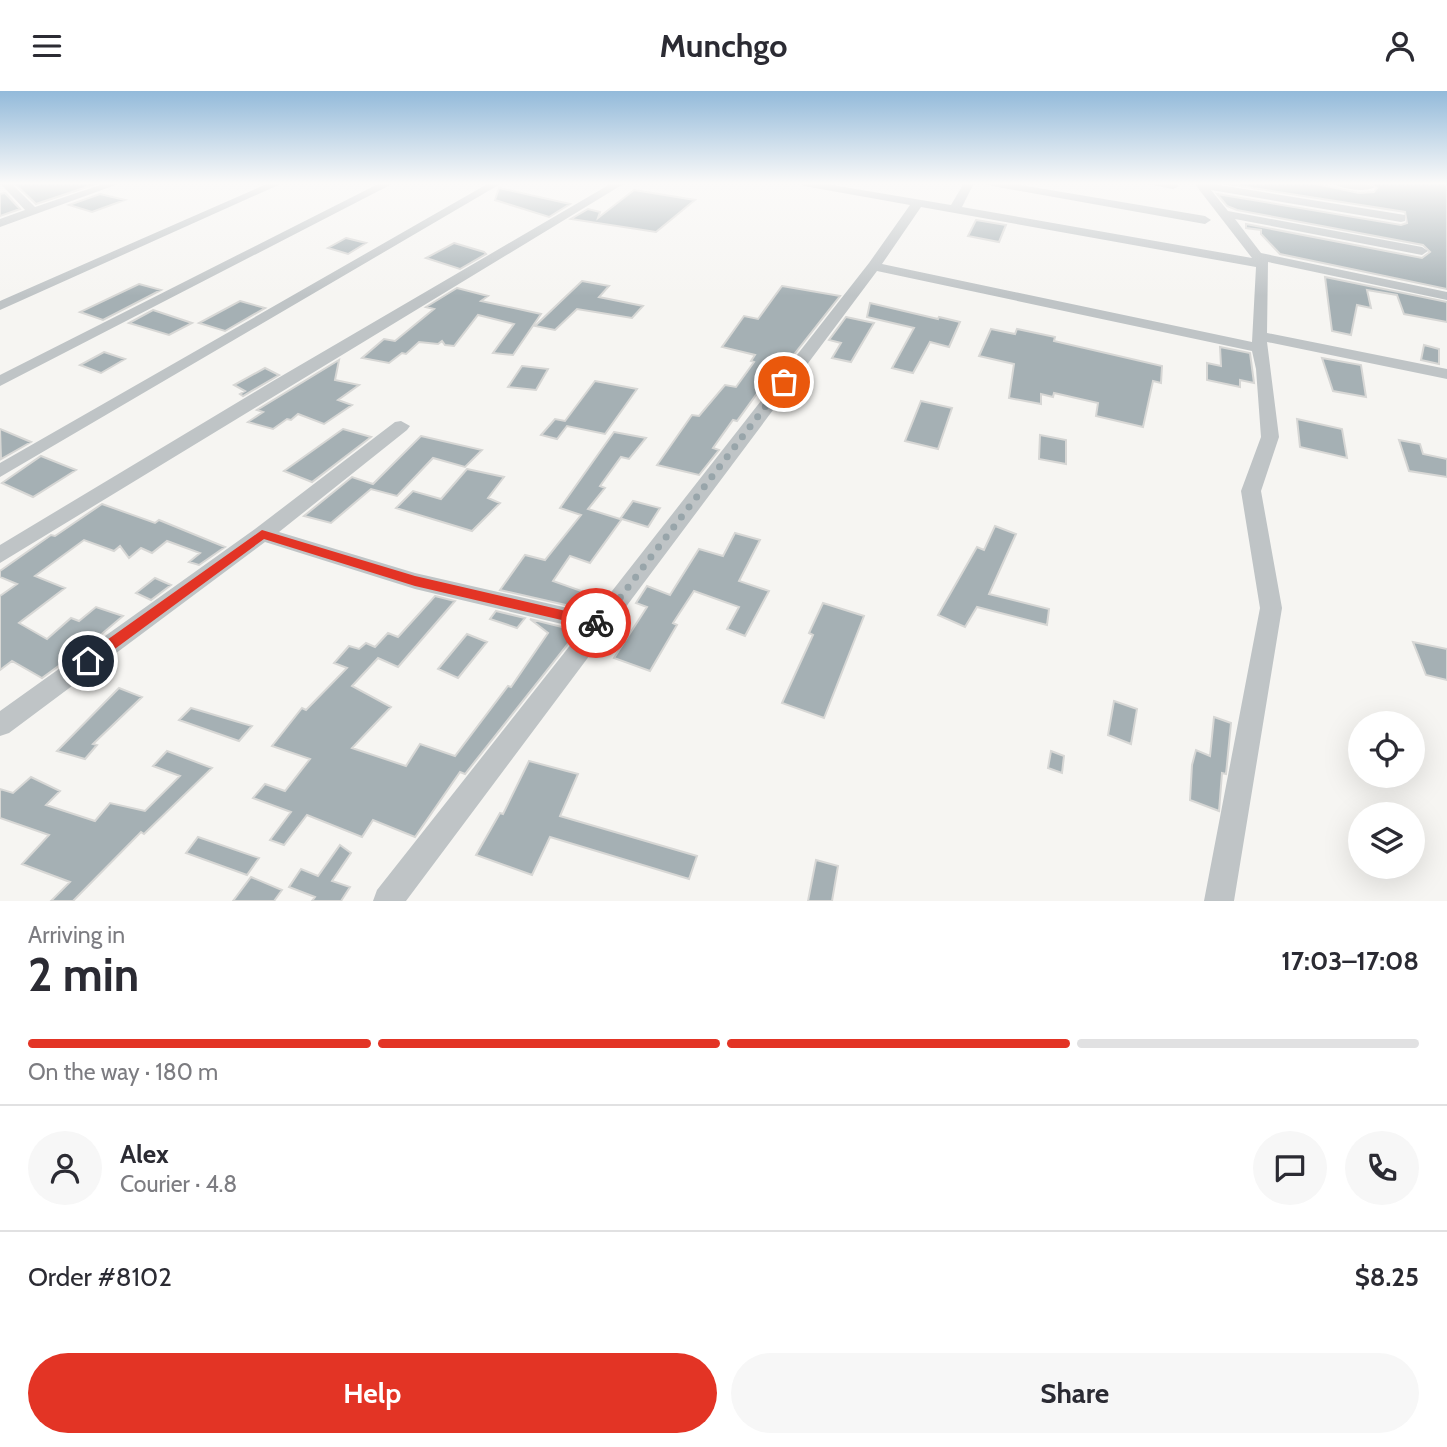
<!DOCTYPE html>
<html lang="en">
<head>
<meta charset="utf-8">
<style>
	body { margin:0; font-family:Cabin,sans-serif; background:#f7f7f7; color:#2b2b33; height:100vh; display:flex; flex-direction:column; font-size:26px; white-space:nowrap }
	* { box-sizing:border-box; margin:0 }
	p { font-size:23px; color:#7c7c81 }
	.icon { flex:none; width:38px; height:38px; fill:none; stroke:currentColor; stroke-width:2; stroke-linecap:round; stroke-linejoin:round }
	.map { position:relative; height:810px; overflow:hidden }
	.drawer { display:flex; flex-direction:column; background:#fff; flex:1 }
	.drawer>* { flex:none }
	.buttons { position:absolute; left:1348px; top:620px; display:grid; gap:14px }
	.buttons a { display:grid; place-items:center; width:77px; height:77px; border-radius:50%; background:#fff; box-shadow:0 7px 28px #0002; font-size:35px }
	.pin { position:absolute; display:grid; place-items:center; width:60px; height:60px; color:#fff; margin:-30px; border:4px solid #fff; border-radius:50%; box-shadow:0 2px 7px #0007 }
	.courier { position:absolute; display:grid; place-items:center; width:70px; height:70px; margin:-35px; border:5px solid #e33425; border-radius:50%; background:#fff; color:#222; box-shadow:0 2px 9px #0007 }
	.summary em { font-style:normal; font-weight:700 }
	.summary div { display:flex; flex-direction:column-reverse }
	.summary { display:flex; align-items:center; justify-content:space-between; height:119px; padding:0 28px }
	h1 { font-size:46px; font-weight:700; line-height:52px }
	.bar { display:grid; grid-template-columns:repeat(4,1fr); gap:10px 7px; align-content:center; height:84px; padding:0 28px }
	.bar i { height:9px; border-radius:5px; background:#e1e1e2 }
	.bar .current { background:#e33425 }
	.bar p { grid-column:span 4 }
	.line { display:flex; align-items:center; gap:18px; padding:0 28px; border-top:2px solid #e1e1e2 }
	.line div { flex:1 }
	.round { display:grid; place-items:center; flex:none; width:74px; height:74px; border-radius:37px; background:#f7f7f7 }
	.button { display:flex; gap:14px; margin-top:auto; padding:14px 28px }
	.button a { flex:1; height:80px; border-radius:42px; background:#e33425; color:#fff; font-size:28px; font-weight:700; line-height:80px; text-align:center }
	.button a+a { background:#f7f7f7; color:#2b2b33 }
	header { display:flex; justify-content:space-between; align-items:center; height:91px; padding:0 28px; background:#fff; font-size:32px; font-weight:700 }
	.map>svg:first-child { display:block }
	.building { fill:#a5b0b4; stroke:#d7d7d5; stroke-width:2 }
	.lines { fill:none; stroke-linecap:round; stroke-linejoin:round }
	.street { fill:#bfc4c6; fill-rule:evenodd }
	.route { fill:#e33425 }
	.done { stroke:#98a5aa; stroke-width:7; stroke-dasharray:0 12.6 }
</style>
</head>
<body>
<header><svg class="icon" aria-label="menu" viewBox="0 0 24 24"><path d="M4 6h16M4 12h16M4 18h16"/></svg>Munchgo<svg class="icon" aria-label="person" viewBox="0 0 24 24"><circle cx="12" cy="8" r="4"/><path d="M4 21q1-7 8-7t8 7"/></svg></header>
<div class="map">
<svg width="1447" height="810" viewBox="0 0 1447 810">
	<rect width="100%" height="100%" fill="#f6f5f2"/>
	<path class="building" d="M14,92h85l-63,21z
		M1221,92h91l47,10 15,-1 3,-4 -8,-5h78v106l-167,-35 -19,-20v-4l-15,-2v-4l176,34 8,-6 -7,-7 -186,-35 -10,-4 -10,-12 184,31 6,-2 -2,-11z
		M499,97l71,16 -21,13 -54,-17z
		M634,99l61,10 -39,32 -85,-13 17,-10 12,3 -2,6z
		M5,102l15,16 -20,7v-22z
		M100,103l25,6 -33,12 -23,-7z
		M976,129l30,5 -7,17 -31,-6z
		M346,147l20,5 -18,11 -20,-6z
		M454,152l30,9 2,2 -26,15 -34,-11z
		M1325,186l122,25v20l-43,-8 -7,-19 -30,-5 4,18 -14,-3 -6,30 -19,-4z
		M582,190l27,5 -10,11 44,9 -11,12 -55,-9 -22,21 -20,-4z
		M139,193l22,6 -58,30 -23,-8z
		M782,195l58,10 -74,94 -5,-2 -24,33 -4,-1 -20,28 6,2 -20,25 -42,-10 35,-50 7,1 26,-31 11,2 18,-25 -3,-1 4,-6 -33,-8 22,-31 14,3z
		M457,197l31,8 -7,5 60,13 -28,41 -20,-2 21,-29 -36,-9 -24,31 -9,-1 -3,-4 -4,3 -19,-2 -13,12 -4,-1 -13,10 -27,-5 22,-19 11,2 39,-32 -8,-2z
		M240,210l25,7 -40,23 -26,-8z
		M870,212l68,16 1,-2 21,5 -11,25 -19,-5 -17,31 -21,-5 22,-40 -47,-11z
		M153,219l39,13 -23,12 -40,-12z
		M846,226l28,6 -23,39 -19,-4 9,-15 -12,-3z
		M991,238l24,5 2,-5 38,8 -1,4 108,25 -1,17 -8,-2 -10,46 -47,-11 2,-13 -44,-10 -1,4 -12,-3v10l-32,-6 5,-34 -35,-8z
		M1424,254l15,4v15l-18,-4z
		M1220,256l30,6 4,30 -14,-3v7l-33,-7v-17l14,3z
		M104,261l21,7 -24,14 -21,-8z
		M1322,267l39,7 5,32 -33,-6z
		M339,269l-4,20 24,5 -21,15 14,5 -28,19 -26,-10 -7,6 -4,-1 -14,10 -25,-7 15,-10 -6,-2z
		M522,275l26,3 -12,21 -28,-3z
		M265,277l14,7 -36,21 -3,-2 5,-3 -11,-6z
		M595,290l42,8 -32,45 -38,-8 -10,13 -16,-4 14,-16 10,2z
		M921,310l31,7 -14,41 -33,-8z
		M1297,328l45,10 5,29 -47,-11z
		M0,338l31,13 -30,17z
		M343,338l28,8 -59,45 -28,-11z
		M614,341l32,6 -17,21 -8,-2 -21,29 5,2 -17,21 32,10 13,-18 27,7 -12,19 -26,-8 -32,44 -20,-7 -17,25 48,17 -9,13 -92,-21 25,-35 20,5 36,-45 -21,-7z
		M1040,344l26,5v24l-27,-5z
		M421,345l61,14 -17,17 -32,-9 -36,38 -26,-7 -40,34 -27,-7 48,-39 21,7z
		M1399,349l21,4 3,10 24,5v18l-38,-6z
		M41,365l35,14 -43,27 -31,-14z
		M467,378l37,8 -16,21 12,5 -28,28 -76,-23 17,-17 28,8z
		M102,413l53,19 4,-3 66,27 -26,18 -10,-3 11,-9 -33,-12 -15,12 -11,-5 -12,10 -9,-12 -6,5 -30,-11 -49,36 30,12 -46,35 28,16 24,-21 8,3 17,-14 27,9 -26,22 -55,40 -30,-17 -12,9v-74l17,-12 -17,-7v-6l44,-31 7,-5 4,1z
		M995,435l21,8 -27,60 60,15 -2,16 -70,-18 -12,20 -27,-12 39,-68 7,3z
		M735,442l25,7 -21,41 30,10 -24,45 -18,-7 12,-22 -45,-16 -21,32 4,2 -27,46 -36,-13 33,-51 -11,-4 11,-17 23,9 29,-46 24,7z
		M155,487l16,7 -20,15 -15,-7z
		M435,505l20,5 -57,66 -20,-9 -26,28 39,21 -39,41 54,18 14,-22 35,12 53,-70 3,1 37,-54 -18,-14 48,12 -113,143 -5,-2 -45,65 -42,-17 -11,17 -55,-22 -23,30 -14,-5 21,-28 -38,-14 12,-14 20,7 25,-32 -38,-13 30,-38 4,2 41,-42 -13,-5 15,-17 10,3 7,-6 9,4 13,-14 10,4z
		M823,512l41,13 -40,102 -42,-15 31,-68 -4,-2z
		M496,520l29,7 -8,10 -27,-9z
		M467,543l20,8 -29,36 -20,-9z
		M1413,551l34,7v31l-21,-5z
		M119,597l23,9 -49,47 4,1 -12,14 -28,-8z
		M1114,610l23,8 -6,35 -23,-9z
		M191,617l61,18 -13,15 -60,-21z
		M1214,626l17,6 -5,51 -4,-1 -3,38 -29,-11 2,-35 4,-15 14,6z
		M167,660l45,17 -68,66 -3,-2 -68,69h-22l19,-19 -48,-18 27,-29 -49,-17v-29l13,4 18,-16 29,14 -14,14 49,16 15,-18 35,8 35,-35 -27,-10z
		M1051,660l13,5 -2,17 -14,-5z
		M529,670l49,13 -18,42 137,40 -8,23 -139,-42 -18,38 -56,-20 24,-42 3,1z
		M198,746l61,21 -12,17 -61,-22z
		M340,754l11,8 -19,28 18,6 -9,14h-29l3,-4 -26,-10 12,-18 17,7z
		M816,769l22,6 -6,35h-24z
		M251,786l31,13 -8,11h-41z"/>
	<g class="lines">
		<path class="street" d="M0,92h11l24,24 71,-24h15l-121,44v-8l25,-9z
			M269,92h14l-283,127v-9z
			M380,92h14l-394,203v-11z
			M489,92h13l-502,294v-14z
			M612,92h13l-625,380v-18l273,-164z
			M799,92h21l131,22 13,-22h10l-12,24 290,51 -58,-75h13l198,32v6l-4,1 -190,-32 17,21 194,36 6,4 -6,4 -187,-36 26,34 186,39v8l-179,-38 -1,71 180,36v10l-180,-37 12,95 -18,54 21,117 -48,293h-30l56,-293 -19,-117 20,-54 -5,-68 -4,-18 -375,-80 -471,630h-33l4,-11 206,-261 -168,-40 -150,-47 -256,191 -9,3v-25l255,-182 140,-107 6,-1 9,5 -3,4 -128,102 136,41 179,41 275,-351 41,-58 -106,-19zM921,116l335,60 -4,75 -370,-78z
			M986,92h23l196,33 6,4 -6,4 -213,-38z
			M1143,92h29l7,3 -6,3z
			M1332,92h28l15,4c-10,6 -33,2 -43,-4z"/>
	</g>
	<linearGradient id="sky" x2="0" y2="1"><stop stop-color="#93bada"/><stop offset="0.45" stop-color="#fbfaf9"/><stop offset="1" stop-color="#fbfaf9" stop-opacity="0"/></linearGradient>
	<rect width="1447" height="205" fill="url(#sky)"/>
	<path class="route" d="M262,439l153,46 181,42 6,5 -6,5 -181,-42 -151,-47 -171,126h-10v-8z"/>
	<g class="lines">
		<path class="done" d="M596,532l4,1 184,-242"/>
	</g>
</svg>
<div class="buttons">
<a><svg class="icon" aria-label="locate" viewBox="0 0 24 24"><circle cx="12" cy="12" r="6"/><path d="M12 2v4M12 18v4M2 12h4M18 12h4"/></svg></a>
<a><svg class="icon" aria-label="layers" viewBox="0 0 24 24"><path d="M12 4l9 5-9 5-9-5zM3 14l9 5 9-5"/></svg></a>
</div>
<div class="pin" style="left:784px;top:291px;background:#ea580c"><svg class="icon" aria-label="bag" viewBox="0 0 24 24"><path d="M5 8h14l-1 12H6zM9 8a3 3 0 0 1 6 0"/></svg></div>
<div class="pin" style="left:88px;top:570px;background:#1f2937"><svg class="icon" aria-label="home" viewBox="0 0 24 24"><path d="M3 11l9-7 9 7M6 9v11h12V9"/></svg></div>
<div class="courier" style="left:596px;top:532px"><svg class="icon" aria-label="bike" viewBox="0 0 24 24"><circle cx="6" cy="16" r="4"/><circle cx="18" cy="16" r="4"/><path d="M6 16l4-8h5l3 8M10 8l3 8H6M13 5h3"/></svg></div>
</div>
<section class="drawer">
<div class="summary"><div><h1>2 min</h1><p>Arriving in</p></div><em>17:03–17:08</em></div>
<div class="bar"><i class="current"></i><i class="current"></i><i class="current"></i><i></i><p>On the way · 180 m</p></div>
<div class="line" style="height:126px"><a class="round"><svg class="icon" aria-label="person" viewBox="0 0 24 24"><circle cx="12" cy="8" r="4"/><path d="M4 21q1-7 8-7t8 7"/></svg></a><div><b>Alex</b><p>Courier · 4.8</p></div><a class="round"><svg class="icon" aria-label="chat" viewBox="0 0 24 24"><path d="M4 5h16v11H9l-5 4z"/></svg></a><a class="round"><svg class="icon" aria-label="phone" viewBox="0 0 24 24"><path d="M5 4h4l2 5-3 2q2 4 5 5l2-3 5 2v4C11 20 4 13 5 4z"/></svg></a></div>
<div class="line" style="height:91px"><div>Order #8102</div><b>$8.25</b></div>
<div class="button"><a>Help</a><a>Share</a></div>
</section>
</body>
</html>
